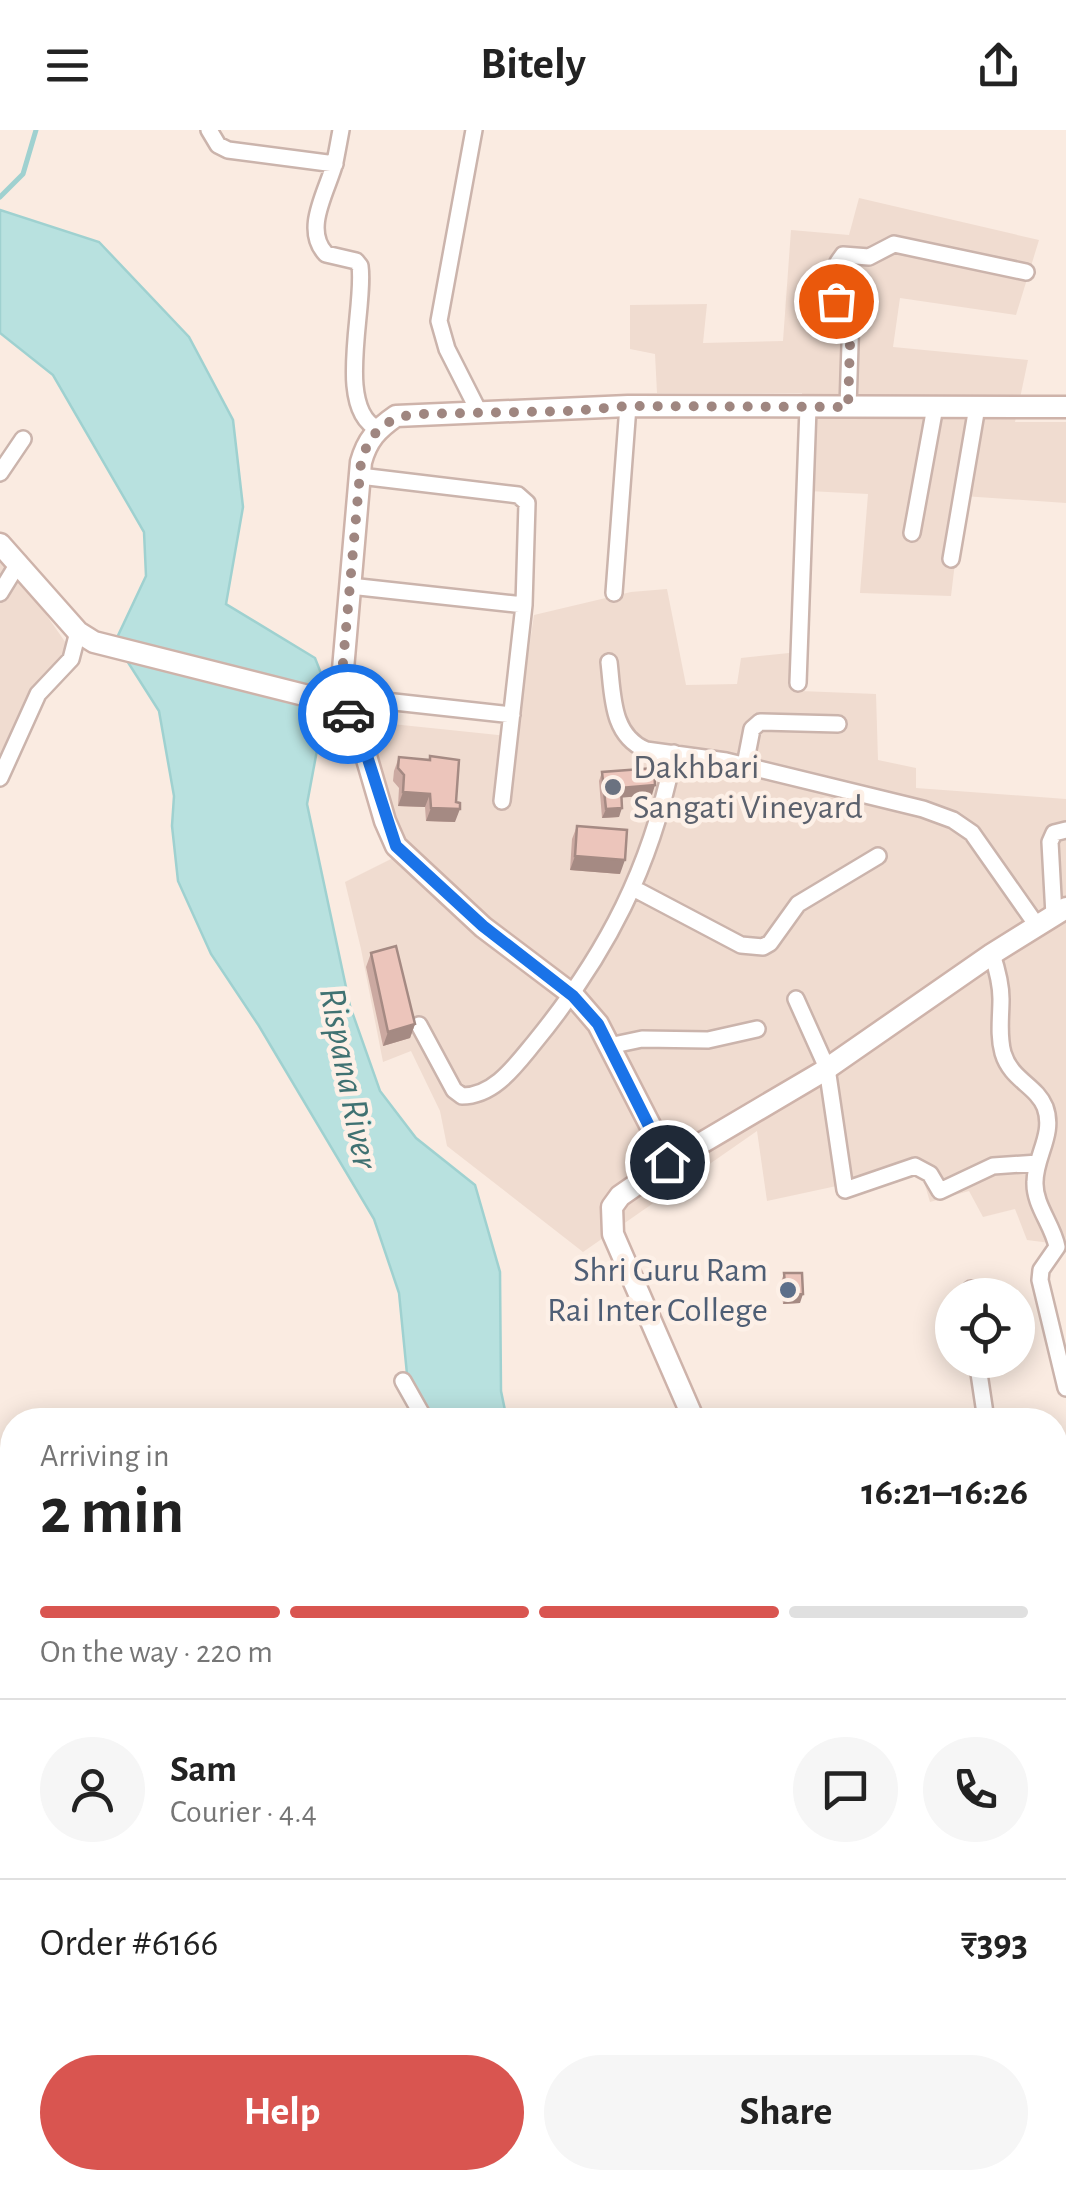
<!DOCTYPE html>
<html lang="en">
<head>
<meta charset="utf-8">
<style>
	body { margin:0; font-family:"Alegreya Sans",sans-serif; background:#f6f6f6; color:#222; height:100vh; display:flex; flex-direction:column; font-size:38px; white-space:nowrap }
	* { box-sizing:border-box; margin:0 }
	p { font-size:32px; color:#767676 }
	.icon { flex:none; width:55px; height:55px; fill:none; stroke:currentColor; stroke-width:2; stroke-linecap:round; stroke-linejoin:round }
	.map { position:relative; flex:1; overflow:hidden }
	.side { position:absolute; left:0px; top:1278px; width:1068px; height:782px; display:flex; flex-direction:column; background:#fff; border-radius:40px 40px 0 0; box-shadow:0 5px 25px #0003 }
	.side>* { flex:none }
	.fabs { position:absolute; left:935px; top:1148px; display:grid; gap:20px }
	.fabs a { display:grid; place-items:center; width:100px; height:100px; border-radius:50%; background:#fff; box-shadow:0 5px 25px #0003; font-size:50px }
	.pin { position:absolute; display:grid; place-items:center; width:85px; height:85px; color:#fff; margin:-42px; border:5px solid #fff; border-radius:50%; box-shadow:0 2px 10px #0007 }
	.courier { position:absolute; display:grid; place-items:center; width:100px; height:100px; margin:-50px; border:8px solid #1a73e8; border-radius:50%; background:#fff; color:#222; box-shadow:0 2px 12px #0007 }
	.headline em { font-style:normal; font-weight:600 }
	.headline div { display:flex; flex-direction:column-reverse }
	.headline { display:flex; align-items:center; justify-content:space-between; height:170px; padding:0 40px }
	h1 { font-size:65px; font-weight:600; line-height:75px }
	.bar { display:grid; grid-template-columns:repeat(4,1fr); gap:15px 10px; align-content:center; height:120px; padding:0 40px }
	.bar i { height:12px; border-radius:8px; background:#e0e0e0 }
	.bar .selected { background:#d95550 }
	.bar p { grid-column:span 4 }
	.line { display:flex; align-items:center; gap:25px; padding:0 40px; border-top:2px solid #e0e0e0 }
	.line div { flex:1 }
	.round { display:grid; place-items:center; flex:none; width:105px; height:105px; border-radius:52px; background:#f6f6f6 }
	.cta { display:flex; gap:20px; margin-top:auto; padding:20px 40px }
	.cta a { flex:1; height:115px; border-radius:60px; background:#d95550; color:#fff; font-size:40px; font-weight:600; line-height:115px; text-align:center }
	.cta a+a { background:#f6f6f6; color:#222 }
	header { display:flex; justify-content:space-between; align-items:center; height:130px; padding:0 40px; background:#fff; font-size:45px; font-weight:600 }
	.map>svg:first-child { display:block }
	.residential { fill:#f0dcd0 }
	.green { fill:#d7e5c2 }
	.water { fill:#b8e1df; stroke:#9fd1d0; stroke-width:2.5 }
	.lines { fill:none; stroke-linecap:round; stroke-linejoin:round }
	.stream { stroke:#9fd1d0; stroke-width:5 }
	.street-casing { stroke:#cbb4ac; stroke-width:20 }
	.secondary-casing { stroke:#ceb3aa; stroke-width:25 }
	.street { stroke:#fff; stroke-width:15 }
	.secondary { stroke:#fff; stroke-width:20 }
	.wall { fill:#cba9a1 }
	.shaded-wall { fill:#a58a83 }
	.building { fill:#ecc5bb; stroke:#a58a83; stroke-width:2.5 }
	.done { stroke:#9f8680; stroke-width:10; stroke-dasharray:0 18 }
	.route { stroke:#1a73e8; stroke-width:12 }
	.worship-dot { fill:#6b7280; stroke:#fdf0e7; stroke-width:4 }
	.service-dot { fill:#5c6f8a; stroke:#fdf0e7; stroke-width:4 }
	.labels { text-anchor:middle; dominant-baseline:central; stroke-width:9; stroke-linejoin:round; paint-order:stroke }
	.worship-label { font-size:35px; fill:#5b616d; stroke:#fdf0e7; text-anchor:start }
	.service-label { font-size:35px; fill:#4e5e75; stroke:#fdf0e7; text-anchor:end }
	.water-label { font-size:38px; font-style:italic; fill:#407272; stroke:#fdf0e7 }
</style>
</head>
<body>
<header><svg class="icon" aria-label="menu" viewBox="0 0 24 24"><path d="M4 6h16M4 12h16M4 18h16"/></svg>Bitely<svg class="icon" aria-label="share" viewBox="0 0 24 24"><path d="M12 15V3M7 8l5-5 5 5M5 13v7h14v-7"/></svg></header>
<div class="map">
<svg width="1066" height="2059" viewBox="0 0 1066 2059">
	<rect width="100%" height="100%" fill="#faebe1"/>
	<path class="residential" d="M859,68l180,42 -23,75 -116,-17 -7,49 135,13 -13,62h51v81l-103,-7 -12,100 -91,-3 8,-99 -60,-3 -6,-98h-145l-2,-39 -25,-5v-44l77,-1 -4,39 80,-2 8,-111 58,5z
		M0,430l45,53 32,46 -61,65 -16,30z
		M667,459l19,96 51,-1 4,-26 58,-6 1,39 76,3 2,66 38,8v20l150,11v446l-39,-5 -12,-31 -32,8 -14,-26 -39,11 -10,-34 -153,33 -10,-70 -174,121 -136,-106 -7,-35 -29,-60 -28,11 -22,-113 -16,-67 58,-29 -23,-85 -7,-46 143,15 18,-122 97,-23z
		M1055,1933l11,5v121h-228l-15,-7v-4h232z
		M440,2048h247l-2,11h-104z"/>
	<path class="green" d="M12,2004v44h428l141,11h-581v-50z"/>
	<path class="water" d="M0,80l99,32 90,95 44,83 10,87 -17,97 89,54 13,33 -21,113 43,202 30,85 36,47 59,47 25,87 1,119 6,29h-79l-20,-36 -9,-91 -25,-74 -115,-193 -48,-72 -33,-73 -6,-55 2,-30 -15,-85 -44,-69 31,-66 -2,-44 -91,-157 -53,-42z
		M1055,1823l11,8v102l-11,-5z"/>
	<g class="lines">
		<path class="stream" d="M0,67l23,-23 13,-44"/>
		<g class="street-casing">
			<path id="street" d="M209,0l9,15 10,5 107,14
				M341,0c-2,11 -4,22 -6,32 -7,28 -33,67 -9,92l30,7 4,5c6,40 -26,143 18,163
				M474,0l-35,191 8,28 32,63
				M848,277l3,-94 -15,-12 -1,-5 3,-34 5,-7 26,2 25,-13 132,28
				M0,343l23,-34
				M360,346l158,19 9,8 -3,102 -22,196
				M912,403l23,-126
				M951,429l26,-152
				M350,456l174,19
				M0,463l19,-31
				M614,463l14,-187
				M609,532c4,33 2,73 37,88l80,11 197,48 30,11 19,13 66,94
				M798,553l10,-275
				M340,566l172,19
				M745,635l7,-36 8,-7 78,2
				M0,648l38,-84 33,-35 7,-27
				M633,758l108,57 22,2 7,-4 28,-39 80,-48
				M1054,785l-4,-73 4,-9 12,-3
				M992,824c5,15 9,29 9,45 0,18 -3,36 2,54 8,27 33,32 42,54 10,27 -10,49 -10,75 -1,23 18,43 22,65l-16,23 -1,10 26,108
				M796,869l31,69 18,122 70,-24 15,8 10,17 53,-25 45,-3
				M419,895l35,65 8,6c32,0 53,-30 72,-53 73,-89 118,-177 140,-290
				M609,916l33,-7 66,1 49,-11
				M971,1159v6
				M977,1230l9,60
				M403,1251l22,39
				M1055,1441l11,-4
				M1055,1600l11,17
				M1055,1707l11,-8
				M0,1847l12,2
				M1055,1962l11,6
				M1055,2026l11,5
				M995,2059l2,-11"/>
		</g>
		<g class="secondary-casing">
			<path id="secondary" d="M0,414l78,88 16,10 246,62 17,21 28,96 11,25 87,81 90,68 25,29 70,136 -2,4
				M340,574l21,-242c6,-22 16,-33 35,-46l232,-10 438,1
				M694,1290l-81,-186 -1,-27 8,-11 46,-32 156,-92 170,-118 74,-46
				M1055,1785l11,15"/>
		</g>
		<use href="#street" class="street"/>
		<use href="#secondary" class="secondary"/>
	</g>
	<path class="wall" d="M430,626l25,66 -29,-1 -1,-14 -27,-1 1,-18 -6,-7 1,-10 5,-14 30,3z
		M602,642l50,23 -30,2 -3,20 -17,1 -3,-37z
		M577,696l43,48 -50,-4 2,-31z
		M371,823l44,71 -5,14 -27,8 -17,-79z
		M784,1143l16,30 -17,1 -2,-22z"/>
	<path class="shaded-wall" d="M655,655l-3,10 -34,3 3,-10z
		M403,662l27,2 -5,13 -27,-1z
		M431,678l29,1 -5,13 -29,-1z
		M622,678l-3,9 -17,1 4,-9z
		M575,726l50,4 -5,14 -50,-4z
		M415,894l-5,14 -27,8 5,-14z
		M803,1164l-3,9 -17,1 3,-9z"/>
	<path class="building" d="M430,626l29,4 -3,42 4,1v6l-29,-1 -1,-14 -27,-2 1,-17 -6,-7 1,-11 31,3z
		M654,638l1,17 -34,3 1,20 -16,1 -4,-37z
		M577,696l50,4 -2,30 -50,-4z
		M396,816l19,78 -27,8 -17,-79z
		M784,1143h18l1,21 -17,1z"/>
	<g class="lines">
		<path class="done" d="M348,584l-8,-10v-8l21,-234c9,-31 26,-45 57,-48l154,-3 56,-5 220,1 3,-94 -15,-12"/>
		<path class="route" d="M348,584l9,11 39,121 87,80 90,70 25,28 69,138"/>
	</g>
	<circle class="worship-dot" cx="613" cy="657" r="10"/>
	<circle class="service-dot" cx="788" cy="1160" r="10"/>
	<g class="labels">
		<g class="worship-label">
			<text x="633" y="637">Dakhbari<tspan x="633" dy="40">Sangati Vineyard</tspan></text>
		</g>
		<g class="service-label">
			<text x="768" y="1140">Shri Guru Ram<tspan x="768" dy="40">Rai Inter College</tspan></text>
		</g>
		<g class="water-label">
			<text transform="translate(348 948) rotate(79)">Rispana River</text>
		</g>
	</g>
</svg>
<div class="fabs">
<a><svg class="icon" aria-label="locate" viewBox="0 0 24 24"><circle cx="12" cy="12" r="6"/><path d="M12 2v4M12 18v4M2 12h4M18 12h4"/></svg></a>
</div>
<div class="pin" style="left:836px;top:171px;background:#ea580c"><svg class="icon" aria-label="bag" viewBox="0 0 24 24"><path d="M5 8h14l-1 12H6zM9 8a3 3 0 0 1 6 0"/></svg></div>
<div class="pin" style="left:667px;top:1032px;background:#1f2937"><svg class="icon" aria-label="home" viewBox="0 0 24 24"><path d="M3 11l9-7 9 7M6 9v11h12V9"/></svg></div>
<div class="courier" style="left:348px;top:584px"><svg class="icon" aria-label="car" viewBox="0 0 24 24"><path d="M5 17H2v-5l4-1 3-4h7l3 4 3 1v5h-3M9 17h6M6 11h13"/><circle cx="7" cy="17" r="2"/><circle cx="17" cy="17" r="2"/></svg></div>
<section class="side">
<div class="headline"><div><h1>2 min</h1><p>Arriving in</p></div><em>16:21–16:26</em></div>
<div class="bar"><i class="selected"></i><i class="selected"></i><i class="selected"></i><i></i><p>On the way · 220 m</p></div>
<div class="line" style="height:180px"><a class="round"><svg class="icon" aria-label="person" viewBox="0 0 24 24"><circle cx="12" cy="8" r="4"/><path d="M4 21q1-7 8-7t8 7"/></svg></a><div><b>Sam</b><p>Courier · 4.4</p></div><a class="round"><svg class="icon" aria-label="chat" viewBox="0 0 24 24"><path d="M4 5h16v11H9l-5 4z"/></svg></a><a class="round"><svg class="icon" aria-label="phone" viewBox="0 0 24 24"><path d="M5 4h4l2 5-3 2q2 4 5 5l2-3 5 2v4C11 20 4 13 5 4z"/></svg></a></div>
<div class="line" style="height:130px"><div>Order #6166</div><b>₹393</b></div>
<div class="cta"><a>Help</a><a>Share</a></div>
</section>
</div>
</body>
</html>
